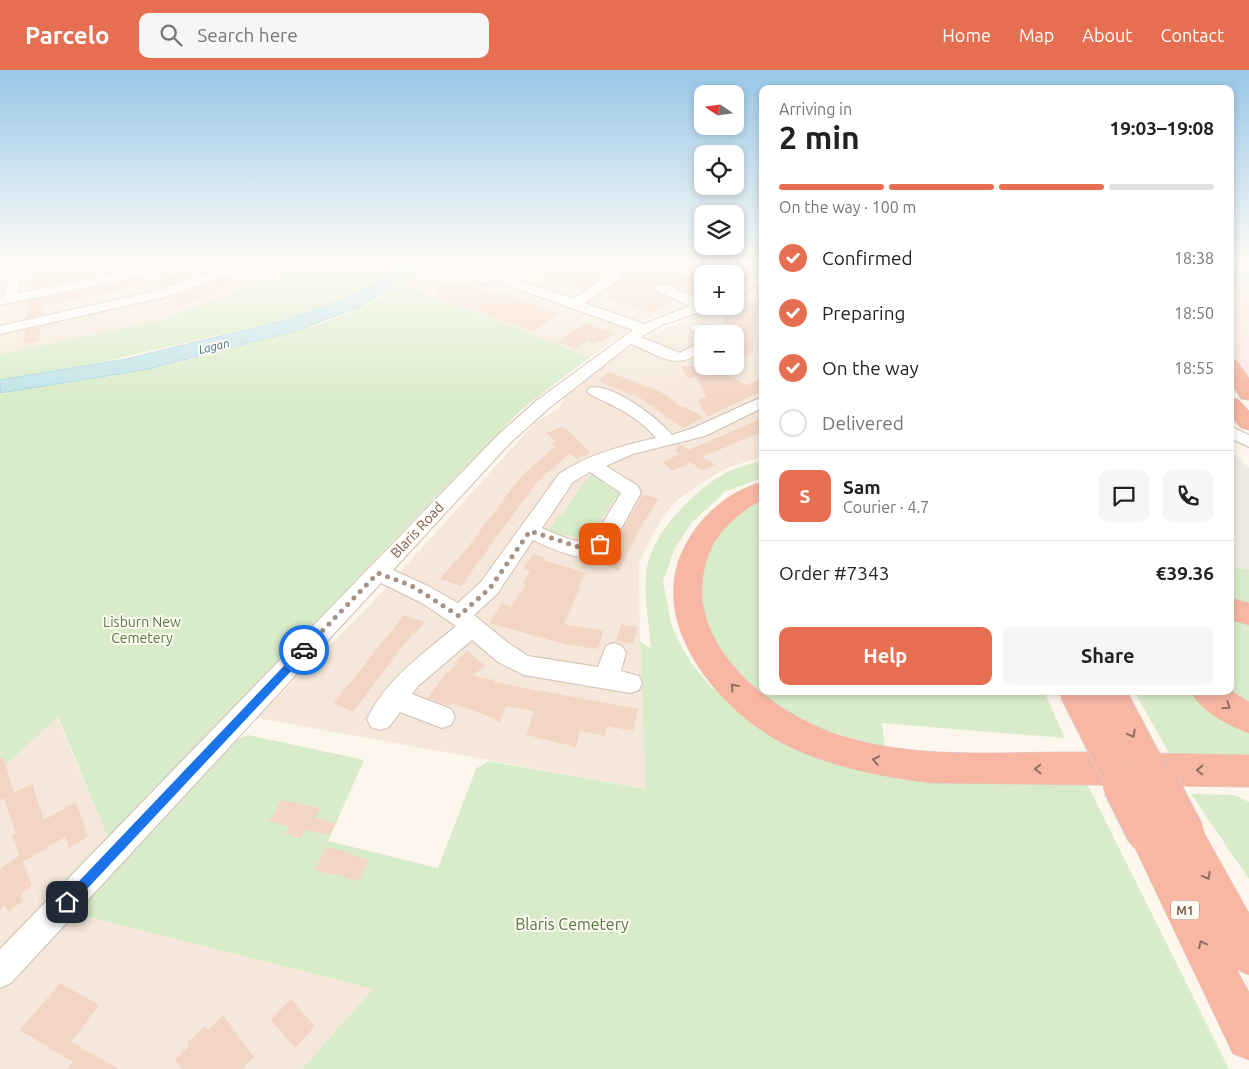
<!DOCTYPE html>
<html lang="en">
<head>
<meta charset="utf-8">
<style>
	body { margin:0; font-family:Ubuntu,sans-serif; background:#f6f6f6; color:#222; height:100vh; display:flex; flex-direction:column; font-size:19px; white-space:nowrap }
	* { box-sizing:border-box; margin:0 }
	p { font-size:16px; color:#767676 }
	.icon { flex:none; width:28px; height:28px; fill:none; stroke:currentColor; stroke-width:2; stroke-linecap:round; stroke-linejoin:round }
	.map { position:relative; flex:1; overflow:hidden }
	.drawer { position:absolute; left:759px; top:15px; width:475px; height:610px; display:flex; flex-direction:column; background:#fff; border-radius:10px; box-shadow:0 2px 8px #0003 }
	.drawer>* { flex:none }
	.needle { width:32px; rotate:283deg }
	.tools { position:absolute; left:694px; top:15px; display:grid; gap:10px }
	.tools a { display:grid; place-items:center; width:50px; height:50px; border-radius:10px; background:#fff; box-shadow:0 2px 8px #0003; font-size:25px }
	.pin { position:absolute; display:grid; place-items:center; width:42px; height:42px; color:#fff; margin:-21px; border-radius:10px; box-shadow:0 2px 8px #0006 }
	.courier { position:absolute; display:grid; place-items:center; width:50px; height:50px; margin:-25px; border:4px solid #1a73e8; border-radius:50%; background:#fff; color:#222; box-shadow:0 1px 6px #0007 }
	.summary em { font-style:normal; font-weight:600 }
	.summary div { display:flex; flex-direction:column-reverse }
	.summary { display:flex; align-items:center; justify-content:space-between; height:85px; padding:0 20px }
	h1 { font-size:32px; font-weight:600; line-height:38px }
	.bar { display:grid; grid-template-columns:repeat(4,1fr); gap:8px 5px; align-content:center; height:60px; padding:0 20px }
	.bar i { height:6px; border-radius:4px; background:#e0e0e0 }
	.bar .selected { background:#e76f51 }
	.bar p { grid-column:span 4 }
	.line { display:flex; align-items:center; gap:12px; padding:0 20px; border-top:1px solid #e0e0e0 }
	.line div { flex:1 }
	.round { display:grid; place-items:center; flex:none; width:52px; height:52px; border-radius:10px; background:#f6f6f6 }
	ol { padding:0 20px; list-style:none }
	li { display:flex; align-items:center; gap:15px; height:55px }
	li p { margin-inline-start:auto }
	li .icon { padding:5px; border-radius:50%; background:#e76f51; color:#fff; stroke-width:4 }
	li:last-child { color:#767676 }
	li i { width:28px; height:28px; border:2px solid #e0e0e0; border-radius:50% }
	.action { display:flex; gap:10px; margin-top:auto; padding:10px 20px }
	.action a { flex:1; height:58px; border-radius:10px; background:#e76f51; color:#fff; font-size:20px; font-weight:600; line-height:58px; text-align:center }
	.action a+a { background:#f6f6f6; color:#222 }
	header { display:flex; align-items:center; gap:30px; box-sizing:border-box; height:70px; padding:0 25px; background:#e76f51; color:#fff }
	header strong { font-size:24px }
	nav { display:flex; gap:28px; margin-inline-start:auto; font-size:18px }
	.search { width:350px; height:45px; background:#f6f6f6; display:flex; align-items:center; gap:12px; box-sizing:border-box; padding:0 18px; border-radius:10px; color:#767676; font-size:19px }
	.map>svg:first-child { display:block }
	.residential { fill:#f5e8da; fill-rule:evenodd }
	.commercial { fill:#fde8e0 }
	.industrial { fill:#efe9e4 }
	.green { fill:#d8ecc9 }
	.water { fill:#bfe3e8; stroke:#a5d3da }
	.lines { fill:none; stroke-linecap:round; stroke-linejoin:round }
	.river { fill:#bfe3e8; fill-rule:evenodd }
	.building { fill:#f3d5c3 }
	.minor-casing { stroke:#d1beb0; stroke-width:2 }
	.highway-casing { stroke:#dad1cd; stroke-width:1 }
	.minor { fill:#fff; fill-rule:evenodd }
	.highway { fill:#f7b7a3; fill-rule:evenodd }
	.highway-bridge-far1-casing { stroke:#dad1cd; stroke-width:33; stroke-linecap:butt }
	.highway-bridge-casing { stroke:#dad1cd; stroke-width:42; stroke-linecap:butt }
	.highway-bridge-far1 { stroke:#f7b7a3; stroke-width:31 }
	.highway-bridge { stroke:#f7b7a3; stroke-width:40 }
	.oneway { stroke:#936e5e }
	.route { fill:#1a73e8 }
	.done { stroke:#a89285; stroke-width:5; stroke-dasharray:0 9 }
	.labels { text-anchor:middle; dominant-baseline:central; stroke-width:4; stroke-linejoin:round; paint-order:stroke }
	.far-water-label { font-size:12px; font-style:italic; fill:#437c86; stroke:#fffaf3 }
	.shield { fill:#fffaf3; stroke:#a28b7f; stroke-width:1 }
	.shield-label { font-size:12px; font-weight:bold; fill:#7a5c4d }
	.street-label { font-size:14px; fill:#7a5c4d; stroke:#fffaf3 }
	.park-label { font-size:14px; fill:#537a41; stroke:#fffaf3 }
	.near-park-label { font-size:16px; fill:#537a41; stroke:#fffaf3 }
</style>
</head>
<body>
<header>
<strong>Parcelo</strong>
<div class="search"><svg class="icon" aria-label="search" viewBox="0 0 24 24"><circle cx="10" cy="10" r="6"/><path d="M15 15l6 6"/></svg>Search here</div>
<nav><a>Home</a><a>Map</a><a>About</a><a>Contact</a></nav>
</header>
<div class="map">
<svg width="1249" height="999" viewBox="0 0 1249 999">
	<rect width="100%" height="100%" fill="#fdf6ec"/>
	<path class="residential" d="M0,192h310l-152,59 -158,33z
		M434,192h232l60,12h-24v27l-12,6 -48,14 -52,36 -182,-71 15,-15 -2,-2z
		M762,225v162l-36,11 -48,31 -12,14 -14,22 -13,29 1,78 7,147 -390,-71 115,-115 162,-179 26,-17 8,-16 60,-42 20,-12 64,-29 23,-2v-4zM702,264h33v32h-33z
		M57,647l52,123 -36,73 300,76 -71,80h-302v-299z"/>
	<path class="commercial" d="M1230,203l19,1v104l-19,-17z"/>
	<path class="industrial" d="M1230,380l19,18v101l-19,-1z"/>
	<path class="green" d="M310,192h87l-22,22 -30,16 -69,22 -178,41 -98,17v-26l158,-33z
		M424,192h10l-12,7 1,2 -15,15 182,71 -68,52 -130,133 -283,298 -51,-123 -58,53v-376c49,-11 100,-14 149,-25 40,-8 79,-20 118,-30 36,-10 74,-19 107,-38 18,-11 34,-25 50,-39z
		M666,192h96v19l-27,-5v-2h-9z
		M762,390v18l-38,14 -7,8 -25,22 -18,28 -11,31 8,43 8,18 12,21 20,24 57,43 319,54 142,285h-927l71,-80 -300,-76 159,-171 16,-7 116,25 -36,81 110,27 38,-99 12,-8 158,28 -6,-147 11,6c-2,-23 -7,-49 -5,-73 2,-39 50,-88 84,-104 10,-5 22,-7 32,-11z
		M597,403l7,4 -2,5 9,6 6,-3 5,4v10l-7,-1 -21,32 6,4 -8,5 -14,3 -1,-5 -12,-2 -4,3 -10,-5 -2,-3 9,-14 4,-1 20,-31 7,-5v-3z
		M762,430v191h282l21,47 -183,-15 3,24c-43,-11 -84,-22 -120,-48 -27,-20 -56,-54 -63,-89 -3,-11 -2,-30 0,-42 1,-7 7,-16 11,-23 12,-24 25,-35 49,-45z
		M1230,498l19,1v39l-19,-5z
		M1230,545l19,4v85l-19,-13z
		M1134,621h64l51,34v35h-76z
		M1191,724l44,1 14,7v77z"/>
	<path class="water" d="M399,192h24l-27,22 -35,23 -69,25 -148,38 -144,23v-13l126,-21 160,-39 59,-20 32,-19z"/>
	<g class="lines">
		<path class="river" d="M1230,196l19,1v10l-19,-1z"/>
	</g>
	<path class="building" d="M33,192h109l1,4 -114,23z
		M504,192h145l-3,2 56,17 -12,3 4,3 -7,5 -19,-9 -13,1 -2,3 2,5 18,8 -21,13 -41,-14 -5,-8 20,-15 -4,-12 -12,1 -2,8 -25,17 -79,-26z
		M209,194l7,5 -55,18 -8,-9 23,-4z
		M144,208l1,7 -104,21v9l-14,3 1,-17z
		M226,208l9,7 -46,18 -7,2 -11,-8z
		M457,212l38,13 8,-2 57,21 -27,17 -91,-33 -8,-11z
		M758,231l-5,51 -18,10v-28h-8l2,-6 -11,-21 17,13v-12z
		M585,253l29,10 -6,2 3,2 -18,7 -5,-4 -13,9 -18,-7z
		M40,257l-1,14 -16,3 2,-14z
		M681,296h39v4l26,15 16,-7v13l-55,26 -9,-17 8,-3 -10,-20 -9,1z
		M609,302l50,19 23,16 2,-1 20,12 -21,10 -50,-35 -1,2 -34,-14z
		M762,348v14l-60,25 13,8 -13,6 -11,-9 -18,9 -11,-9 18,-8 -5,-4 4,-6 10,6z
		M562,357l3,2h2l24,24 -15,6 -6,-6 -33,29 -76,104 -21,-7 16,-19h2l64,-85 33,-28 -4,-4 4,-2 -9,-8z
		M643,424l16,5 -16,24 -24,47 -20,-6 18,-24z
		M533,484l12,4 -1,2 42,13 -8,13 2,1 -16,37 39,7 -5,18 -34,-5 -75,-21 13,-19 9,3 15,-23 -3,-1 7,-12 -7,-2z
		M404,545l20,7 -9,12 -2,-1 -60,79 -19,-9z
		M621,554l17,3 -5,17 -17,-3z
		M467,581l18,14 -12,11 21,4v2l144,27 -5,22 -26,-5 -2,10 -25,-5 -4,16 -50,-12 8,-24 -28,-5 -6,17 -14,-8 -35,-12 -2,3 -21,-8 16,-23 14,-11 -3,-2z
		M3,687l11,36 18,-10 12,37 32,-18 12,34 -19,12 -4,-11 -42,25 9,24 -11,8 2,7 -15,11 -3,-7 -5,4v-40l19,-13 -7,-21 4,-2 -12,-35 -4,2v-42z
		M281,730l39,8 -5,10 21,5 -6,12 -25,-5 -4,8 -16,-4 4,-8 -20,-4z
		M326,777l26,6 -1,2 18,5 -10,21 -44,-11z
		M60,913l39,22 -28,37 48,27h-52l6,-7 -53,-32z
		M291,929l24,27 -20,22 -24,-28z
		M223,945l31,42 -12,12h-60l-7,-9 14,-14 -2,-3 18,-17 3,4z"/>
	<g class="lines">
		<g class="minor-casing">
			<path id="minor" d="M11,192h12l-5,31 157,-31h24l-6,4 -193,39v-8l4,-1z
				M242,192h18l-1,3 -94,32 -165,37v-8l156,-35z
				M492,195l13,8 -2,2 70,24 37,-25 1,-8h10l3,9 -2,3 -37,25 59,21 46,-18 -33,-15 -2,-3 2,-3h10l35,16v5h9l-2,3 -47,16 -21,12 39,16 22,-12v11c-28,19 -43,3 -71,-8l-83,65 -39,35 -116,126 35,16 30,17 23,-21 78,-108c28,-19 64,-29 97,-36 -18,-22 -42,-32 -67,-44l-2,-3 2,-3c22,-6 69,30 83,47l21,-7 69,-31v11l-57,28 -72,18 -27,12 32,20 3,7c-8,13 -25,48 -34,57 -19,17 -55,-1 -74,-10l-36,54 -23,21 33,27 21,14 70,11 8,-21 8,-3 8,3 4,7 -5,18 18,5 3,7 -3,7 -9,3 -106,-18 -26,-13 -26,-22 -54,46 -6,8 39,15 4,8 -4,8 -9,3 -42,-16 -11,15 -9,3 -9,-3 -4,-8c19,-40 56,-65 89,-93l-34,-23 -41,-20 -370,400 -11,5v-39l497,-513 39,-35 97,-71 -137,-49c-9,3 -20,3 -27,-5l4,-8zM490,203l-2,2h-5v-1zM590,402l31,21 -28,46c-14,8 -38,-6 -51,-11l31,-46z
				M751,207l11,4v8l-9,-3 -5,6 -13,3v-8z
				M697,254l20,3 2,3 -4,4 -23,-3 -2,-3 2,-3z
				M1230,356l19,9v12l-19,-9z"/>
		</g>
		<g class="highway-casing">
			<path id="highway" d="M1230,289l7,2 12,17v22l-8,-1 -11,-18z
				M1230,328l8,1 11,12v19l-8,-2 -11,-12z
				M762,412v18c-29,15 -51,37 -58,70 -17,79 71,145 138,166 72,23 154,16 229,16 59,0 119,2 178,3v32l-317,-4c-49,-6 -97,-15 -142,-36 -66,-32 -142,-117 -108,-195 15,-33 44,-60 80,-70z
				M1230,528l19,5v22l-19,-5z
				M1230,620l19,12v31c-21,-8 -48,-21 -58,-42z
				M1147,745l13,5 6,12 5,-12 13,-5 13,5 52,93v62l-12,-5 12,22v68l-16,-6 -99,-208 -5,-13 5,-13z"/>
		</g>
		<use href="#minor" class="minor"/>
		<use href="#highway" class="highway"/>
		<g class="highway-bridge-far1-casing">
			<path id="highway-bridge-far1" d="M1075,621l48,95
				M1109,621l50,95"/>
		</g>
		<g class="highway-bridge-casing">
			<path id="highway-bridge" d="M1123,715l24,48
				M1159,715l25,48"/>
		</g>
		<use href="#highway-bridge-far1" class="highway-bridge-far1"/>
		<use href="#highway-bridge" class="highway-bridge"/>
	</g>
	<defs><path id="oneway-chevron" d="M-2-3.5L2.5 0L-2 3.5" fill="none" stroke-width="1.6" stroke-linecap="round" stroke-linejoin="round" transform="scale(1.25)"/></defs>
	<g class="oneway">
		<use href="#oneway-chevron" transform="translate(734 617) rotate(-132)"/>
		<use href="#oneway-chevron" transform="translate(1227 636) rotate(33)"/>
		<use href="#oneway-chevron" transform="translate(1132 664) rotate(62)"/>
		<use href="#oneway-chevron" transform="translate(876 690) rotate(-168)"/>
		<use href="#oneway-chevron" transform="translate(1038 699) rotate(179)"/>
		<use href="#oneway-chevron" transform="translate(1200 700) rotate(-179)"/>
		<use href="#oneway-chevron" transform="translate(1207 806) rotate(62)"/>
		<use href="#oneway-chevron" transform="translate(1202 874) rotate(-116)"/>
	</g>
	<linearGradient id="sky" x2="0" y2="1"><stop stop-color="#97c7e8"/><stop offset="0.58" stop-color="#fefbf6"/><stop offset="1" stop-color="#fefbf6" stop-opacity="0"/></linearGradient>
	<rect width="1249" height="332" fill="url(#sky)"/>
	<path class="route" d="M304,577l5,3 -1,3 -237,253 -4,2 -4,-2 -2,-4 2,-4 238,-250z"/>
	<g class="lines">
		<path class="done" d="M304,580l74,-77 34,13 47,30 31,-28 40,-57 58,19 7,-2 5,-4"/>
	</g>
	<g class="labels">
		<g class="far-water-label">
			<text transform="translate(214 276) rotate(-13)">Lagan</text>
		</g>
		<rect class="shield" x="1171" y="830.5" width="28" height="19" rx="4"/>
		<g class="shield-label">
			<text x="1185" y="840">M1</text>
		</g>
		<g class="street-label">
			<text transform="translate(417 460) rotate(-47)">Blaris Road</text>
		</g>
		<g class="park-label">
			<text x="142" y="552">Lisburn New<tspan x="142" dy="16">Cemetery</tspan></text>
		</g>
		<g class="near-park-label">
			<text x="572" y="854">Blaris Cemetery</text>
		</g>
	</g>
</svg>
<div class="tools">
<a><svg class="needle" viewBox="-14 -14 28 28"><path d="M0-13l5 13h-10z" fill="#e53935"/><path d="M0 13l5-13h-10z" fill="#767676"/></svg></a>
<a><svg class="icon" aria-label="locate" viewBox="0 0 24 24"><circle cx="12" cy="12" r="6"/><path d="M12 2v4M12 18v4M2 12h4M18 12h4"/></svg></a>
<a><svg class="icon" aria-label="layers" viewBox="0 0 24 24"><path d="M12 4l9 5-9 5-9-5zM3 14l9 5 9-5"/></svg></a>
<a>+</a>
<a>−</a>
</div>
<div class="pin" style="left:600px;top:474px;background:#ea580c"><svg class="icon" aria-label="bag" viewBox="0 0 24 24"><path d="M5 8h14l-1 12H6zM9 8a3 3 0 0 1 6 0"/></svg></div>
<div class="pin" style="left:67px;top:832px;background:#1f2937"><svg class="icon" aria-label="home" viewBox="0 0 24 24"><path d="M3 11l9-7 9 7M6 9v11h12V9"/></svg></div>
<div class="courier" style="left:304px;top:580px"><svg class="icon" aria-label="car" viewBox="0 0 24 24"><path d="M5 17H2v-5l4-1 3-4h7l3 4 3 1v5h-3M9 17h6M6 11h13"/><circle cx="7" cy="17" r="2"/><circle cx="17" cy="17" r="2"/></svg></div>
<section class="drawer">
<div class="summary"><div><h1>2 min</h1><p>Arriving in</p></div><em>19:03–19:08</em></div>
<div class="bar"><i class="selected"></i><i class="selected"></i><i class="selected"></i><i></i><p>On the way · 100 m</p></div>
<ol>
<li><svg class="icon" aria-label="check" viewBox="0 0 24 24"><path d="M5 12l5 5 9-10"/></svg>Confirmed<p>18:38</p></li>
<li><svg class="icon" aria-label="check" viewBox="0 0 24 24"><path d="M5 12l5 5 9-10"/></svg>Preparing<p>18:50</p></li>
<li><svg class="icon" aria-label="check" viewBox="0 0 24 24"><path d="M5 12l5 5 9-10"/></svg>On the way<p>18:55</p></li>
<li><i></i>Delivered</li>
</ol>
<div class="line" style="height:90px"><b class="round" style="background:#e76f51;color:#fff">S</b><div><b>Sam</b><p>Courier · 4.7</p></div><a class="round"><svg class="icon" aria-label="chat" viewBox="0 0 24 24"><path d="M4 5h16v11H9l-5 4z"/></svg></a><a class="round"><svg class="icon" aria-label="phone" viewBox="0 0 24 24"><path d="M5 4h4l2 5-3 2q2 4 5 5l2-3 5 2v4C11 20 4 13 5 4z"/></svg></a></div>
<div class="line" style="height:65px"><div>Order #7343</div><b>€39.36</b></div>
<div class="action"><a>Help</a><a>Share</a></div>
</section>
</div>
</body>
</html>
